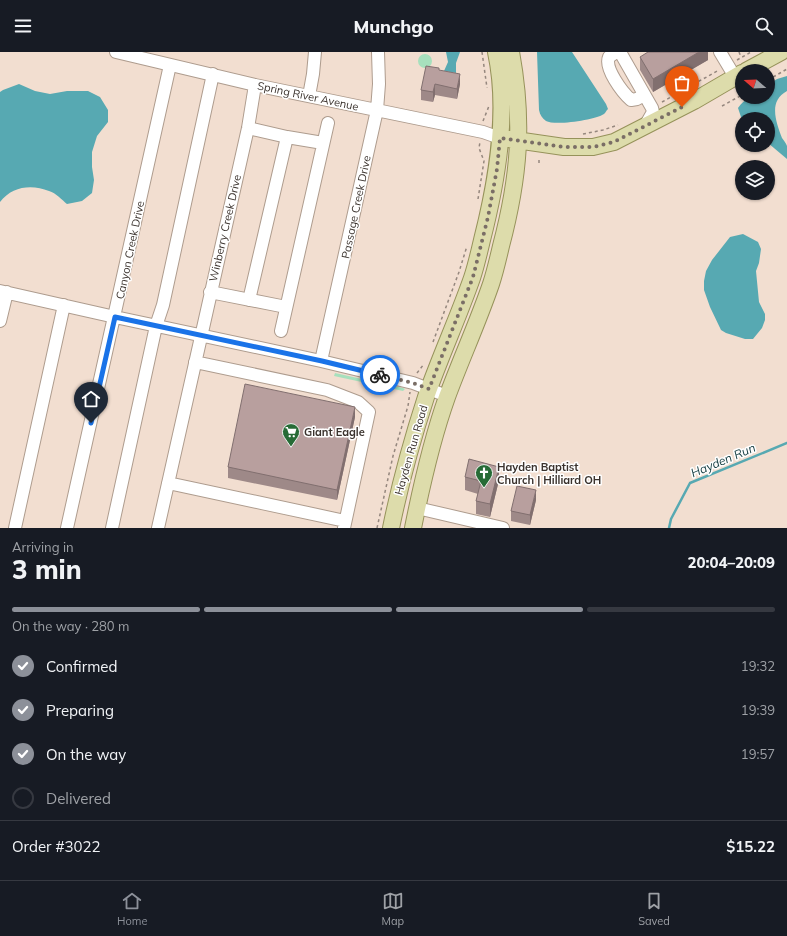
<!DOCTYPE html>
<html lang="en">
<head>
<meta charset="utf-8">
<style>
	body { margin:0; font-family:Mulish,sans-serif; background:#20242c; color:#f1f3f6; height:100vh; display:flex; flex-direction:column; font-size:15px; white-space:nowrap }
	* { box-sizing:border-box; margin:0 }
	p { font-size:13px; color:#9ea1a6 }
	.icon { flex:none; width:22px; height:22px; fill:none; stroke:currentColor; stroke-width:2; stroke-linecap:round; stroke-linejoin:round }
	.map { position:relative; height:476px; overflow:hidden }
	.panel { display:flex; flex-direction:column; background:#171b24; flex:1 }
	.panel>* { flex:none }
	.needle { width:26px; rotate:289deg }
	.controls { position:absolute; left:735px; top:12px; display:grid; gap:8px }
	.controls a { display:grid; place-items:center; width:40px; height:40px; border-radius:50%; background:#171b24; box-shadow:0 1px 3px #0004; font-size:20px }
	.pin { position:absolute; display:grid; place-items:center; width:34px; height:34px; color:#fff; margin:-41px -17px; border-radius:50% 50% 50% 0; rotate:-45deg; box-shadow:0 0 4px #0007 }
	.pin .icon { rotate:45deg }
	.courier { position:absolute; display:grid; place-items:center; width:40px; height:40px; margin:-20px; border:3px solid #1a73e8; border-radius:50%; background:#fff; color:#222; box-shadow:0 1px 5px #0007 }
	.overview em { font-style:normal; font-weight:800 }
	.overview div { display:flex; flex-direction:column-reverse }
	.overview { display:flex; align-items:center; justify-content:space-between; height:68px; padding:0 12px }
	h1 { font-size:26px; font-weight:800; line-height:30px }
	.bar { display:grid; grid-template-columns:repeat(4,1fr); gap:6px 4px; align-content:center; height:48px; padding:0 12px }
	.bar i { height:5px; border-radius:3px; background:#363941 }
	.bar .active { background:#8c9099 }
	.bar p { grid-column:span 4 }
	.line { display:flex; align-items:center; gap:10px; padding:0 12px; border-top:1px solid #363941 }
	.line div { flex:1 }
	ol { padding:0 12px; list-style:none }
	li { display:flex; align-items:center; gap:12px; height:44px }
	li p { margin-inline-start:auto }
	li .icon { padding:4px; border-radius:50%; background:#8c9099; color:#fff; stroke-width:4 }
	li:last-child { color:#9ea1a6 }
	li i { width:22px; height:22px; border:2px solid #363941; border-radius:50% }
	header { display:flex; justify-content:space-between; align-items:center; height:52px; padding:0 12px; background:#171b24; font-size:18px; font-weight:800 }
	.dock { display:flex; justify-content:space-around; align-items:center; height:56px; border-top:1px solid #363941; background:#171b24; font-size:11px; color:#9ea1a6 }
	.dock a { display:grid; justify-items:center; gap:2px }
	.dock .active { color:#8c9099 }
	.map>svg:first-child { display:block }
	.green { fill:#a7e0bd }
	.water { fill:#57a9b2 }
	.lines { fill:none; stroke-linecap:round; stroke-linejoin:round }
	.stream { stroke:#57a9b2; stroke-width:2.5 }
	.minor-casing { stroke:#ae9c8e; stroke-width:14 }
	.major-casing { stroke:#96925a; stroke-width:18 }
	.path { stroke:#95877e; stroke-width:1.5; stroke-dasharray:3 3; stroke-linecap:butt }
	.minor { stroke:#fff; stroke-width:12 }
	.major { stroke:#dddcab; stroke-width:16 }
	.wall { fill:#9e8988 }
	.shaded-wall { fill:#816f6f }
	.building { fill:#b89f9e; stroke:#816f6f }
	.done { stroke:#7a6e66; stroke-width:4; stroke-dasharray:0 7.2 }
	.route { stroke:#1a73e8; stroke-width:5 }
	.labels { text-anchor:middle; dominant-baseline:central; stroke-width:3; stroke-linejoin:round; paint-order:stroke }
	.street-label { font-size:11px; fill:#3a322d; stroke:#fff }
	.poi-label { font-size:11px; font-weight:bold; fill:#3a322d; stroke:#fff; text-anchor:start }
	.water-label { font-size:12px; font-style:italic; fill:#1b4246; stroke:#fff }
</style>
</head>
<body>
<header><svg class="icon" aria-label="menu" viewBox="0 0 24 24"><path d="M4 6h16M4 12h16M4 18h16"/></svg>Munchgo<svg class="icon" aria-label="search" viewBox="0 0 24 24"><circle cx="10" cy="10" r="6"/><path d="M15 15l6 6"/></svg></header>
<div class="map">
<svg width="787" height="476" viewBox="0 0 787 476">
	<rect width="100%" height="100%" fill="#f2ded0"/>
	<path class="green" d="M418 9a7 7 0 1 1 14 0a7 7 0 1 1-14 0Z
		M335,321l68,15 2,1 -2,2 -69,-15z"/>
	<path class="water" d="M446,0h14l-4,11v10l-12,-2 4,-9z
		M537,0h35l34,52 2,5c-2,2 -2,3 -4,5 -9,6 -49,12 -58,7 -4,-3 -6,-6 -7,-11z
		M787,24v15c-19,10 -11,31 -5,47 2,3 4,5 5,8 0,4 0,9 0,13l-19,-16v-24h-25l-2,-2 -3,-9c9,-13 15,-11 30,-11v-12l9,-6z
		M19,32l16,7 15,3 17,-3h21l12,6 8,13v12l-11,14 -5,16v15l2,13 -2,13 -10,8 -15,3c-5,-4 -11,-11 -18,-13 -17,-7 -37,-5 -49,11v-110l3,-2z
		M743,182l15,8 3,7 -2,14 -3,8 3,31 6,12v6l-3,8 -9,11h-8l-19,-6 -5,-3 -11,-23 -6,-17v-9l2,-10 6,-11 18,-23z"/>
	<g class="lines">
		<path class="stream" d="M669,476l2,-9 19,-36 97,-40"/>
		<g class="minor-casing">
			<path id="minor" d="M116,0l139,33 228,47 17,6
				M616,0l-7,5c-5,11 13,35 22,43l6,-1 7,-4
				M620,0l32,56 1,4 -8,14
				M720,0l15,25
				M309,44l4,-22 2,-22
				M248,76l39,9 36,6
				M0,239l115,26 206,44 92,22 34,13
				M210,240l76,15
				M249,248l38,-163
				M0,269l7,-29
				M281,279l47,-208
				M321,309l56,-251 2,-26 -1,-32
				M195,310l132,28 31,12 11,10 -25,116
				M168,431l177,38
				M417,456l86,20
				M15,476l49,-223
				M67,476l103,-463
				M112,476l44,-202 7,-21 50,-231
				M158,476l90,-400 7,-43"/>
		</g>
		<g class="major-casing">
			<path id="major" d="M746,19l35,-19
				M509,87l55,8h29l21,-5 80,-41 48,-28
				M391,476c9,-44 21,-88 35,-131 14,-40 32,-79 46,-119 4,-12 7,-25 10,-38 15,-59 27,-128 14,-188
				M413,476c9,-45 19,-89 34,-131 14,-38 31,-75 44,-113 4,-12 7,-25 10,-38 18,-68 23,-124 10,-194"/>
		</g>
		<path class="path" d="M482,0l5,36
			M739,0l2,5
			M737,8l14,-8
			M768,28l19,-11
			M662,50l57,-32
			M722,54l20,-11
			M483,69l6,-15
			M583,82l20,-4 15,-5
			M539,111v-6
			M478,147l6,-38 -5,-13 1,-6
			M433,290l26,-70 8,-26
			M417,321l7,-9
			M377,476l16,-72 15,-50 2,-14"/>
		<use href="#minor" class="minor"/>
		<use href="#major" class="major"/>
	</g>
	<path class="wall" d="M708,0v8l-55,32 -13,-22v-13z
		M439,18l21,14 -3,15 -22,-4 -2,7 -12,-2v-10z
		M355,365l-18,83 -109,-22v-11z
		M465,425l34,3 -9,37 -14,-3v-13l2,-7 -13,-4z
		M536,448l-6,25 -19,-4v-10z"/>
	<path class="shaded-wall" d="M699,0h9v8l-55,32v-13z
		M460,22v10l-3,15v-10z
		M435,32v11l-2,7v-10z
		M355,355v10l-18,83v-10z
		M499,415v13l-9,37v-13z
		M536,438v10l-6,25v-10z"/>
	<path class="building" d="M648,0h51l-46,27 -13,-22z
		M426,14l13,2v2l21,4 -3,15 -22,-5 -2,8 -12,-2z
		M245,332l110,23 -18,83 -109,-23z
		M469,407l30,8 -9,37 -14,-3 5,-20 -16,-4z
		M517,434l19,4 -6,25 -19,-4z"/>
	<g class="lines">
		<path class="done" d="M380,323l33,8 16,6 44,-112 15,-60 9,-48 3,-31 64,9h29l21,-5 68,-35"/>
		<path class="route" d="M91,371l24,-106 207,44 58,14"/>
	</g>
	<defs>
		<g id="supermarket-pin" transform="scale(0.9)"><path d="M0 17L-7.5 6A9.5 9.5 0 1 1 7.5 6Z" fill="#276b36" stroke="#fff"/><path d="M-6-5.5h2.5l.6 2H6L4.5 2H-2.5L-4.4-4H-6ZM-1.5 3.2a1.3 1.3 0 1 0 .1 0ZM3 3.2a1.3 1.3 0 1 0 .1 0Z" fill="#fff"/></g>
		<g id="church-pin" transform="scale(0.9)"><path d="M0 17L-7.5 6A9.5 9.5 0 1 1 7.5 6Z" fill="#276b36" stroke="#fff"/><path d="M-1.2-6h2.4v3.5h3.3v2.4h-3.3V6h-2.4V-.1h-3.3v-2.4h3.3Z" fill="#fff"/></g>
	</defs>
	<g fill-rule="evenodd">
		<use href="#supermarket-pin" x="291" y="380"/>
		<use href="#church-pin" x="484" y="421"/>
	</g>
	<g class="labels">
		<g class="street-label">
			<text transform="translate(308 44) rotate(12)">Spring River Avenue</text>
			<text transform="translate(356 155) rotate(-78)">Passage Creek Drive</text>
			<text transform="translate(225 176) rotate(-77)">Winberry Creek Drive</text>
			<text transform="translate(130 198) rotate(-78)">Canyon Creek Drive</text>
			<text transform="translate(411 398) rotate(-74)">Hayden Run Road</text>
		</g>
		<g class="poi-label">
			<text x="304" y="380">Giant Eagle</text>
			<text x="497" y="415">Hayden Baptist<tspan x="497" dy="13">Church | Hilliard OH</tspan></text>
		</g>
		<g class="water-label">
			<text transform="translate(723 408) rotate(-23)">Hayden Run</text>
		</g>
	</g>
</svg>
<div class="controls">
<a><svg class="needle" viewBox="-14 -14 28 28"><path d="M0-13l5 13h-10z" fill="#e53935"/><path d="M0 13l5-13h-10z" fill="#9ea1a6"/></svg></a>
<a><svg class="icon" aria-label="locate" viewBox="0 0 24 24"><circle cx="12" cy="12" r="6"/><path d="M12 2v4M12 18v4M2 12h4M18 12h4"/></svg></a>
<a><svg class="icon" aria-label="layers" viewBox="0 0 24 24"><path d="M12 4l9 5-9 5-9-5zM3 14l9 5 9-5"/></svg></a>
</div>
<div class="pin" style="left:682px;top:55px;background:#ea580c"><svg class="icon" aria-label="bag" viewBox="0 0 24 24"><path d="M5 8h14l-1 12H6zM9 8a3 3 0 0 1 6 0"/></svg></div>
<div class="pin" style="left:91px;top:371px;background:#1f2937"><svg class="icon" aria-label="home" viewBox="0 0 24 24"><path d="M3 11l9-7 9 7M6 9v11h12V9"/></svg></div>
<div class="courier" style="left:380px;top:323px"><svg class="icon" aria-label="bike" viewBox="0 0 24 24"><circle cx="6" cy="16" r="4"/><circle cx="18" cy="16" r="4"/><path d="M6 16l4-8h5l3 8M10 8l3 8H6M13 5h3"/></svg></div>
</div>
<section class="panel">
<div class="overview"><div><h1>3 min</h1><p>Arriving in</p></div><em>20:04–20:09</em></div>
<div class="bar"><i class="active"></i><i class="active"></i><i class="active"></i><i></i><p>On the way · 280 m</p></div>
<ol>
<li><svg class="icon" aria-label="check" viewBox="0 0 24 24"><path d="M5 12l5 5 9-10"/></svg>Confirmed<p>19:32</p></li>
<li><svg class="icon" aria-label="check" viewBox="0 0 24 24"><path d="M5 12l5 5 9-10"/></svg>Preparing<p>19:39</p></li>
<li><svg class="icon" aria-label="check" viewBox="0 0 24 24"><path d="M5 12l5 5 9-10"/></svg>On the way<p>19:57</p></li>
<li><i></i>Delivered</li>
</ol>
<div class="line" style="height:52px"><div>Order #3022</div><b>$15.22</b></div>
</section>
<nav class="dock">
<a class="active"><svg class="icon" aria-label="home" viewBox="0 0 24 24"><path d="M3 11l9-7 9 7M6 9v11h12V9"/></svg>Home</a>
<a><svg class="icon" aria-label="map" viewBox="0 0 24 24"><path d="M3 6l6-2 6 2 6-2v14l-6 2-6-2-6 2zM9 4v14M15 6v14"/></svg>Map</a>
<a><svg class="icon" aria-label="saved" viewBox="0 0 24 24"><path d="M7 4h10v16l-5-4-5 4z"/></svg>Saved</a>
</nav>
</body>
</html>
